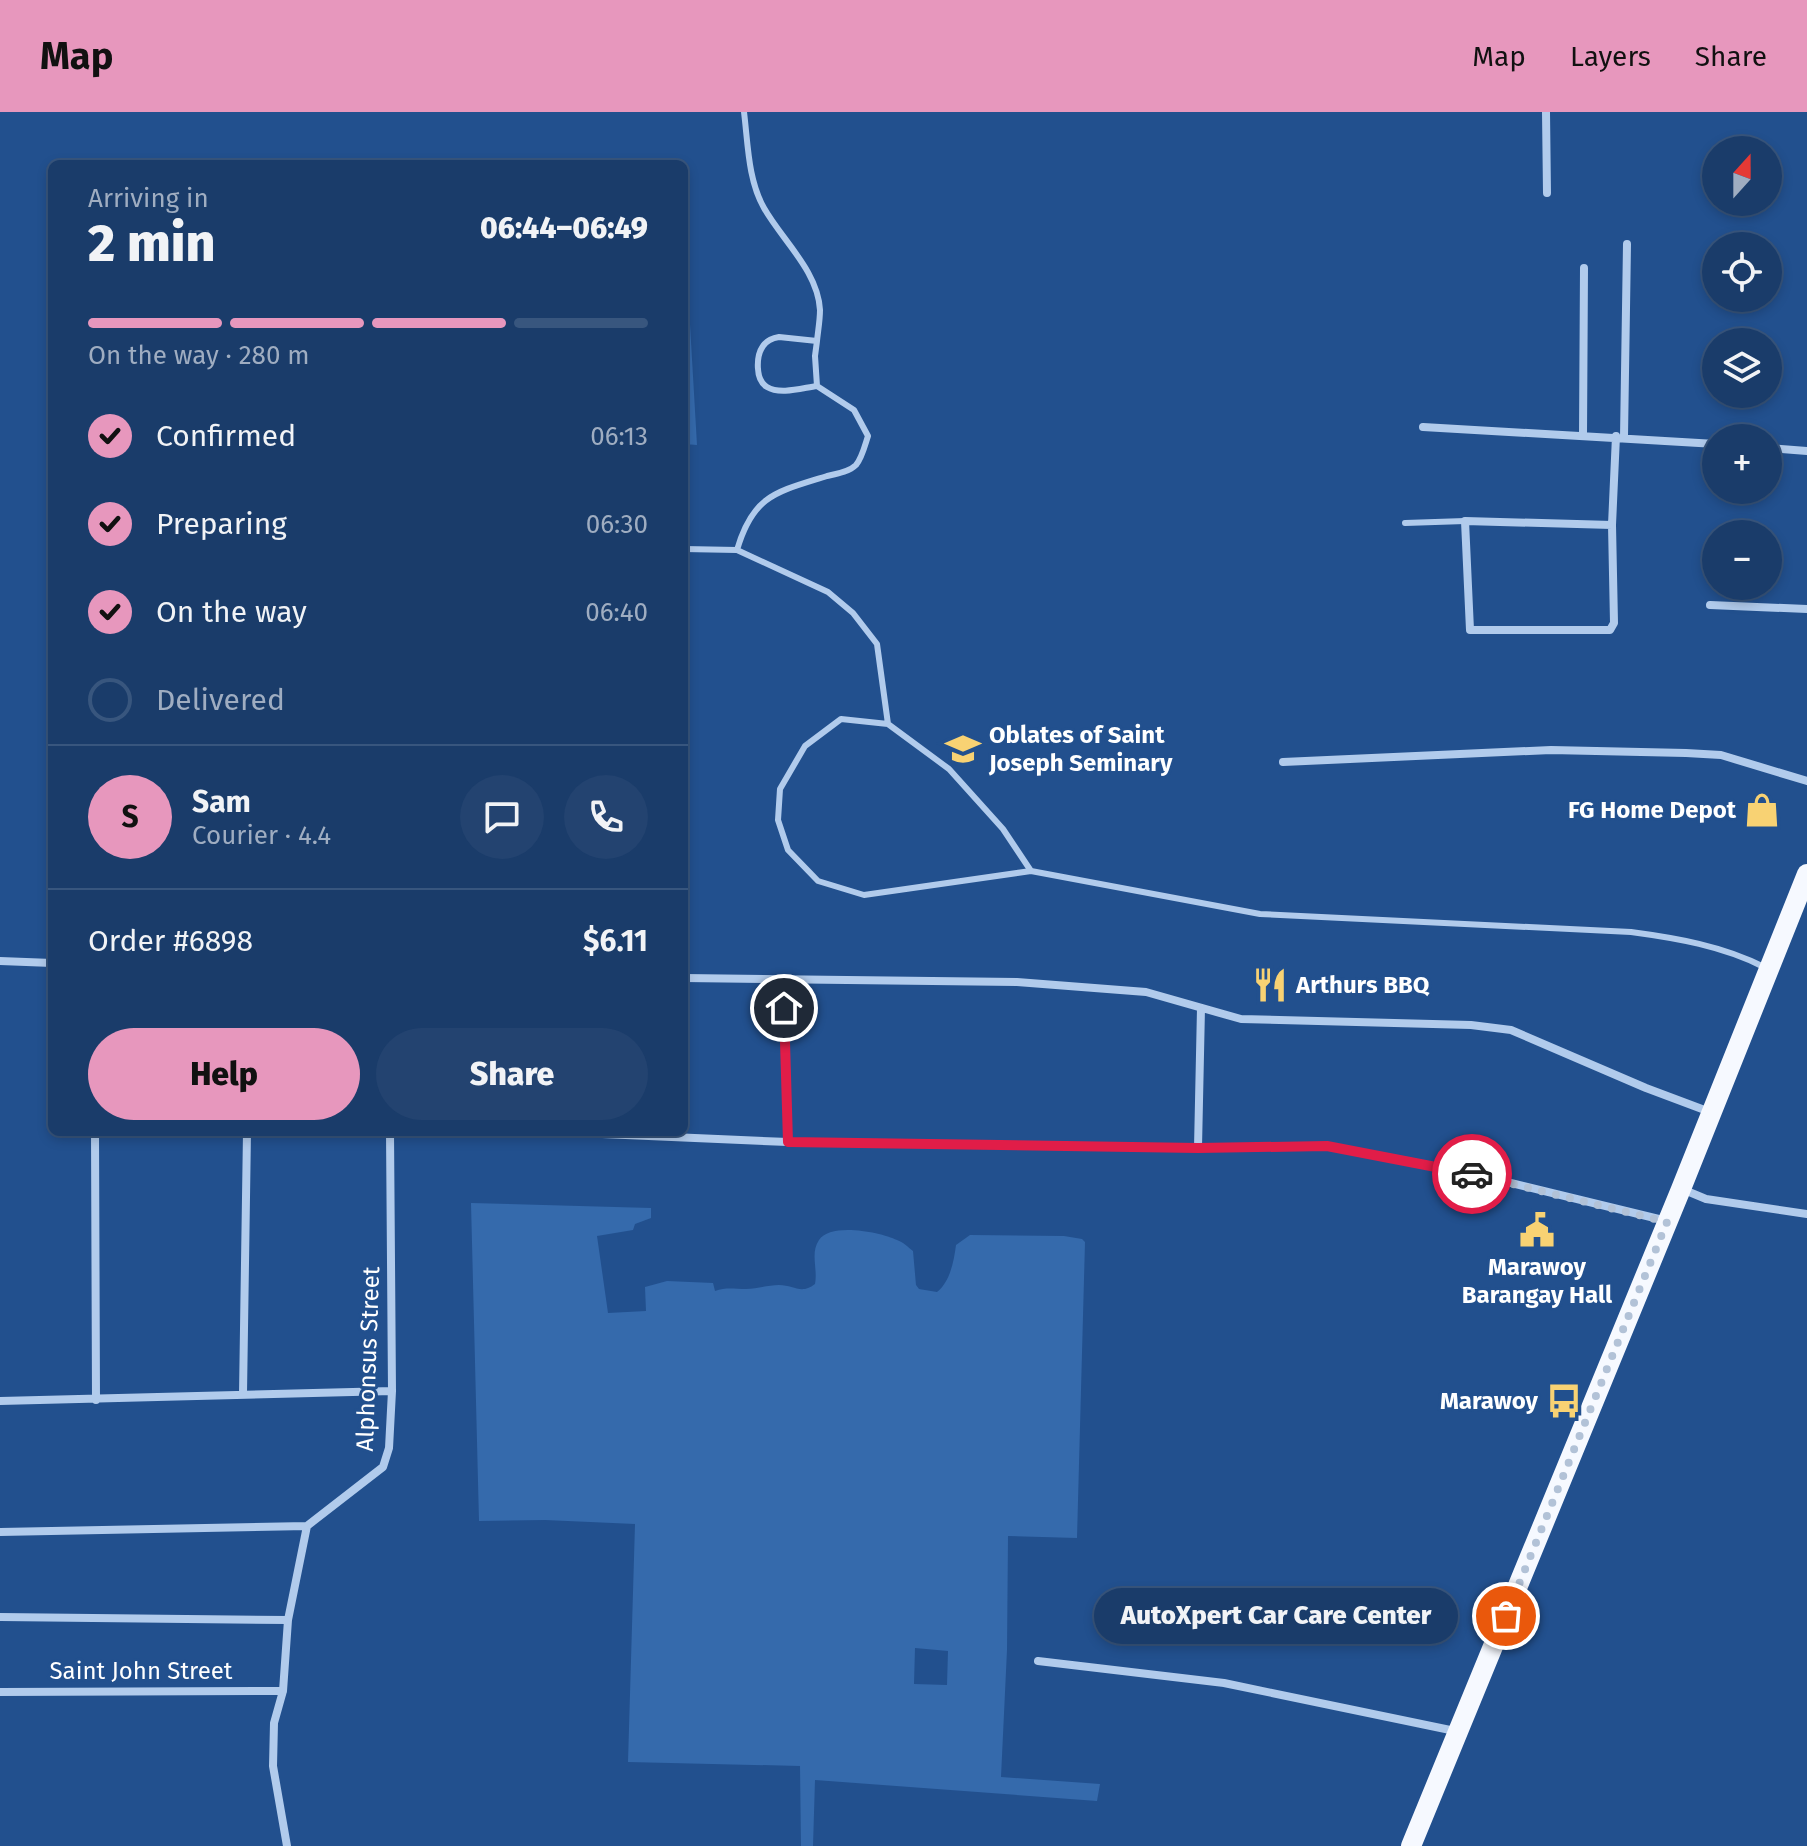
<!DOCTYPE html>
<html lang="en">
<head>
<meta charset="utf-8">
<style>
	body { margin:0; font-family:"Fira Sans",sans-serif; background:#234370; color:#f1f3f6; height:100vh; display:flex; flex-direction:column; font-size:30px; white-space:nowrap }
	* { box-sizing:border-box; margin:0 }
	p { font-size:26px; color:#9fadc1 }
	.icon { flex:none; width:44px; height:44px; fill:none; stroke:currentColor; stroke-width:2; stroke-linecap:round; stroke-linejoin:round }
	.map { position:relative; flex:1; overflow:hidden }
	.panel { position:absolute; left:48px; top:48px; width:640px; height:976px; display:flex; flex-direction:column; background:#1a3c6a; border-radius:12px; box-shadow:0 4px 12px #0003,0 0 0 2px #38567e }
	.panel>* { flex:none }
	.needle { width:52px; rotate:21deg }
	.controls { position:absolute; left:1702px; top:24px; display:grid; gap:16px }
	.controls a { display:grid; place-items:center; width:80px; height:80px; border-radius:50%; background:#1a3c6a; box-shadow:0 4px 12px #0003,0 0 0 2px #38567e; font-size:40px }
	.pin { position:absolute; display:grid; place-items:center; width:68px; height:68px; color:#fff; margin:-34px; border:4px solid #fff; border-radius:50%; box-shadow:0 2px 8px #0007 }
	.courier { position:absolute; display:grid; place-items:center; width:80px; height:80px; margin:-40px; border:6px solid #e11d48; border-radius:50%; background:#fff; color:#222; box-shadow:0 2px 10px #0007 }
	.bubble { position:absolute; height:56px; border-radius:28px; background:#1a3c6a; box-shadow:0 4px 12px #0003,0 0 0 2px #38567e; font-size:26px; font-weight:800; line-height:56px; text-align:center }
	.headline em { font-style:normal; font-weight:800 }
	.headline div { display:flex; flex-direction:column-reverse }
	.headline { display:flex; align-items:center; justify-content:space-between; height:136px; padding:0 40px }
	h1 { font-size:52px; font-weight:800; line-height:60px }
	.bar { display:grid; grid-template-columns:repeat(4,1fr); gap:12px 8px; align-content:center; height:96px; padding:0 40px }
	.bar i { height:10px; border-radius:6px; background:#38567e }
	.bar .selected { background:#e797bd }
	.bar p { grid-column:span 4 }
	.line { display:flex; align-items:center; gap:20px; padding:0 40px; border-top:2px solid #38567e }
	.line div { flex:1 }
	.round { display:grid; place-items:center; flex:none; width:84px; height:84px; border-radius:42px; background:#234370 }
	ol { padding:0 40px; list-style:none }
	li { display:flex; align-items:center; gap:24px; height:88px }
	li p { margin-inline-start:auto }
	li .icon { padding:8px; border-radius:50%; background:#e797bd; color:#111; stroke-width:4 }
	li:last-child { color:#9fadc1 }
	li i { width:44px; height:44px; border:4px solid #38567e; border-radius:50% }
	.button { display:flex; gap:16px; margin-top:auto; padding:16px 40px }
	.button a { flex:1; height:92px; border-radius:48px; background:#e797bd; color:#111; font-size:32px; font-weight:800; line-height:92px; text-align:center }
	.button a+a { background:#234370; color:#f1f3f6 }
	header { display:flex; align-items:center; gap:48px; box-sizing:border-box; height:112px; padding:0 40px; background:#e797bd; color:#111 }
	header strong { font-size:38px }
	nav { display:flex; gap:44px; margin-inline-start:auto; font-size:28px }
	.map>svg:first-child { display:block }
	.green { fill:#356aac; fill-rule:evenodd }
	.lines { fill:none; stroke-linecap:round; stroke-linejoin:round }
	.service { stroke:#b1cbec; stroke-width:6 }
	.minor { stroke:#b1cbec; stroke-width:8 }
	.primary { stroke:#f6f9ff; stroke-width:20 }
	.done { stroke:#b2c2d7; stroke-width:8; stroke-dasharray:0 14.4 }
	.route { stroke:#e11d48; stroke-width:10 }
	.labels { text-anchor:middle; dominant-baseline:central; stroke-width:6; stroke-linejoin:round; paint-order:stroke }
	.poi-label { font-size:24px; font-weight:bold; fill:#fff; stroke:#22508e; text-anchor:start }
	.street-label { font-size:24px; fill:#fff; stroke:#22508e }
</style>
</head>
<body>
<header>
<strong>Map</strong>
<nav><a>Map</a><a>Layers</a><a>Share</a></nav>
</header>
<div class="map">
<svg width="1807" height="1734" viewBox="0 0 1807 1734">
	<rect width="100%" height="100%" fill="#22508e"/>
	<path class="green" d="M684,126h1l12,207 -13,-1z
		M471,1091l180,5v10l-16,6 -2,6 -36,6 11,77 38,-2 -1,-24 22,-6 46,2 2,8c11,-4 19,-2 31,-2 11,0 22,-4 33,-4 15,0 22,10 36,-1 3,-15 -5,-31 4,-44 11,-18 62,-8 78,0 6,2 11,7 16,11l3,34 3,4 18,3c13,-10 17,-31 19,-47l14,-10 94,1 18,3 3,3 -8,296 -69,-2 -1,114 -6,127 99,7 -3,17 -282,-21 -2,66h-12l-1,-80 -172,-4 7,-238 -90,-4 -66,1zM915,1536l33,3 -1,34 -33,-1z"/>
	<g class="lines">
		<path class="service" d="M744,0c4,32 4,68 20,96 18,32 54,63 56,102 0,10 -2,21 -3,31
			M779,225l38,4 -2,15 2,30c-15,2 -37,9 -50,1 -12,-7 -11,-31 -4,-41 4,-6 10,-8 16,-9z
			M1405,411l60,-2
			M684,437l53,1 91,42 25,21 24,31 11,80
			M737,438c16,-55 39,-58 90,-74 9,-2 22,-4 29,-11 6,-7 9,-20 12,-29l-14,-26 -37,-24
			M1031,759l-28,-42 -54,-60 -61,-45 -47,-5 -36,27 -25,43 -2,31 10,30 30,31 46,14 167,-24 229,43 371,18c45,6 92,14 133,35"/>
		<path class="minor" d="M1546,0l1,81
			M1423,315l293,17
			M1583,323l1,-167
			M1624,325l3,-193
			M1768,336l39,3
			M1612,413l-147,-4 5,109h140l4,-7 -2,-98 4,-89
			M1710,493l97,4
			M1283,650l268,-12 135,3 35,2 86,26
			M0,849l52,2
			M684,866l333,4 129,10 95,27 230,6 40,5 135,58 64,24
			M783,869l5,161
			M95,1020l1,268
			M556,1020l232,10 410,6 129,-2 147,28 193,47
			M1198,1036l3,-140
			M1682,1077l24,10 101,15
			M243,1282l4,-262
			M0,1289l392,-10
			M0,1420l307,-6
			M0,1505l288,3
			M1038,1549l186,22 231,48
			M0,1580l283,-1
			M287,1734l-14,-80 1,-43 9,-32 5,-71 19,-94 76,-59 6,-19 3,-57 -2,-259"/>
		<path class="primary" d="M1411,1734l270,-657 126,-315"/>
	</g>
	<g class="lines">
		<path class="done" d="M1472,1062l195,48 -161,394"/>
		<path class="route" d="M784,896l4,134 410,6 129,-2 145,28"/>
	</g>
	<defs>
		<g id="school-bare" transform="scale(2.76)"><path d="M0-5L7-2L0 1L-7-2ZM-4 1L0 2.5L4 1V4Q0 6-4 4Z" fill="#f8d273" stroke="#22508e" stroke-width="2.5" paint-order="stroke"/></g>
		<g id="shop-bare" transform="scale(2.76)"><path d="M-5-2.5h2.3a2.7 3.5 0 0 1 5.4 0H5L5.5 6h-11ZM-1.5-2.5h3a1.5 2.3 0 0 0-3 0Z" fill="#f8d273" stroke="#22508e" stroke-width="2.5" paint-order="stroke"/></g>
		<g id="restaurant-bare" transform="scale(2.76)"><path d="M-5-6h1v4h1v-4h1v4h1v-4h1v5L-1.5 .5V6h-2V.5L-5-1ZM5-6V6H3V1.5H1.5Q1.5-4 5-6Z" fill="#f8d273" stroke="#22508e" stroke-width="2.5" paint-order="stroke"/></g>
		<g id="civic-bare" transform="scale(2.76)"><path d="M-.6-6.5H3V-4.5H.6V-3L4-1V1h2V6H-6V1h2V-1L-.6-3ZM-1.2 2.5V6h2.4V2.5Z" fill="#f8d273" stroke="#22508e" stroke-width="2.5" paint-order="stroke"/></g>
		<g id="bus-bare" transform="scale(2.76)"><path d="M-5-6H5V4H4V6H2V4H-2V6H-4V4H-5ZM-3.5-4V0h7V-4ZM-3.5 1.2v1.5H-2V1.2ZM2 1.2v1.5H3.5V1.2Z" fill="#f8d273" stroke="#22508e" stroke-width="2.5" paint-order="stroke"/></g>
	</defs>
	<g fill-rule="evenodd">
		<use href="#school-bare" x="963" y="637"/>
		<use href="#shop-bare" x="1762" y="698"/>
		<use href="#restaurant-bare" x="1270" y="873"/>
		<use href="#civic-bare" x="1537" y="1118"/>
		<use href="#bus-bare" x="1564" y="1289"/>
	</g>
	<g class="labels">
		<g class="poi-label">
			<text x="989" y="623">Oblates of Saint<tspan x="989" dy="28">Joseph Seminary</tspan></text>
			<text x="1736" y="698" text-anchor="end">FG Home Depot</text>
			<text x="1296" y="873">Arthurs BBQ</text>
			<text x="1537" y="1155" text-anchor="middle">Marawoy<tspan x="1537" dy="28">Barangay Hall</tspan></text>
			<text x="1538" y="1289" text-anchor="end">Marawoy</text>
		</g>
		<g class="street-label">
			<text transform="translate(368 1247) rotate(-88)">Alphonsus Street</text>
			<text x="141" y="1559">Saint John Street</text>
		</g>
	</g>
</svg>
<div class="controls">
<a><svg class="needle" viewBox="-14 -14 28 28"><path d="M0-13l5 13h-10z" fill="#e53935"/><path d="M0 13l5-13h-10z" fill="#9fadc1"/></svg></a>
<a><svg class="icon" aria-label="locate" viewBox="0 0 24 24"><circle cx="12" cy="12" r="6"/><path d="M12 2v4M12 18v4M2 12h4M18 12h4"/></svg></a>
<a><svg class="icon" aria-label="layers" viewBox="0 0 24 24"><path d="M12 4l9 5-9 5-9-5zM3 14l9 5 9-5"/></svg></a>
<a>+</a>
<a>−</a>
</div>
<div class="pin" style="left:1506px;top:1504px;background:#ea580c"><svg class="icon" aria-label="bag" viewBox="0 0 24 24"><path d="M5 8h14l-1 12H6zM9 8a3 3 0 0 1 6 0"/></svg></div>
<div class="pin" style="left:784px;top:896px;background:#1f2937"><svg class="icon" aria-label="home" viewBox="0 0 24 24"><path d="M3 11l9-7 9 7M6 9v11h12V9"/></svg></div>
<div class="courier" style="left:1472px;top:1062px"><svg class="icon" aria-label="car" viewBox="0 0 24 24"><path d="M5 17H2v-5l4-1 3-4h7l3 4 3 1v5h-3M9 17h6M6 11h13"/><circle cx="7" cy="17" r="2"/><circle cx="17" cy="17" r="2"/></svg></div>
<div class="bubble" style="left:1094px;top:1476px;width:364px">AutoXpert Car Care Center</div>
<section class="panel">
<div class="headline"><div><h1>2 min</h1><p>Arriving in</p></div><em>06:44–06:49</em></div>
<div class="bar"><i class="selected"></i><i class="selected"></i><i class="selected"></i><i></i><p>On the way · 280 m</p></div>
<ol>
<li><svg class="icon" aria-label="check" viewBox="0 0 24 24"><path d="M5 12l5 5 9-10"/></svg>Confirmed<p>06:13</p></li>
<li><svg class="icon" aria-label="check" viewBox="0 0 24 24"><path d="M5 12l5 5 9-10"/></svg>Preparing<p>06:30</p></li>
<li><svg class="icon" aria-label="check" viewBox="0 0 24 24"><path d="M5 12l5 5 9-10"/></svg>On the way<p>06:40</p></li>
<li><i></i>Delivered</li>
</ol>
<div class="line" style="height:144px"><b class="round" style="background:#e797bd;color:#111">S</b><div><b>Sam</b><p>Courier · 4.4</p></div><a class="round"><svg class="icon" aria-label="chat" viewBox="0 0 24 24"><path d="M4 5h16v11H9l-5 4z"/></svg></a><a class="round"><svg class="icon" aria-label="phone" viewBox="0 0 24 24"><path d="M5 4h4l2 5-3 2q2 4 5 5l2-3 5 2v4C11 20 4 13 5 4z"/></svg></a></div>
<div class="line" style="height:104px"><div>Order #6898</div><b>$6.11</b></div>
<div class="button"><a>Help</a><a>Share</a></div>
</section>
</div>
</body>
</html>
